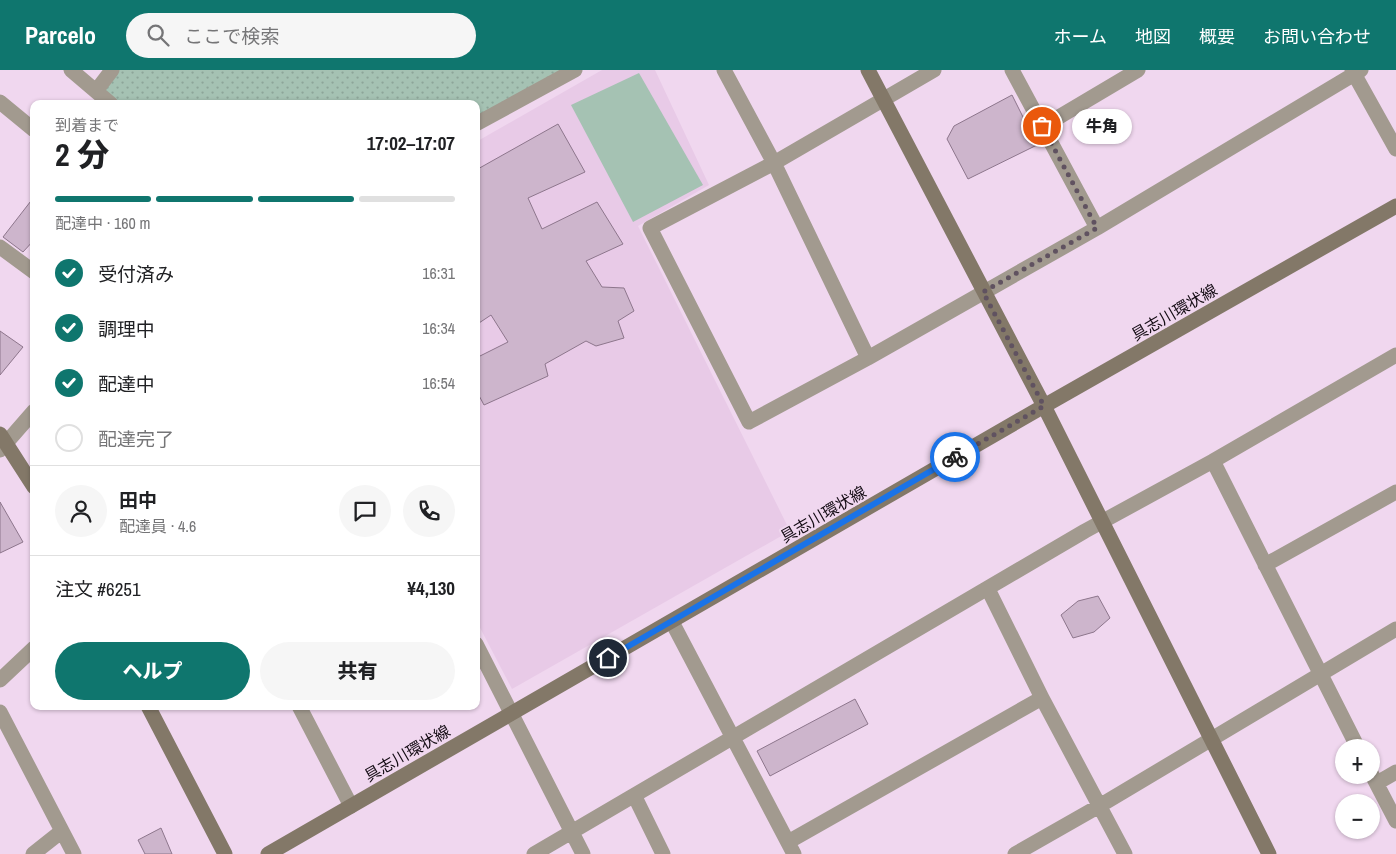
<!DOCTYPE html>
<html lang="ja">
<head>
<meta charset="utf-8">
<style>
	body { margin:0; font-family:"Archivo Narrow","Noto Sans JP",sans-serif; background:#f6f6f6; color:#202124; height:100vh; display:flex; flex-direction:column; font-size:19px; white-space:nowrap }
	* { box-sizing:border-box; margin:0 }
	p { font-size:16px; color:#757577 }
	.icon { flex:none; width:28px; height:28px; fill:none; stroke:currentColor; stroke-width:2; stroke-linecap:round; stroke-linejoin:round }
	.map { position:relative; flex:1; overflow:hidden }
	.panel { position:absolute; left:30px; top:30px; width:450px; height:610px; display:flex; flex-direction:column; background:#fff; border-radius:10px; box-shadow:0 1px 4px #0004 }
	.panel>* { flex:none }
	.buttons { position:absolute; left:1335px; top:669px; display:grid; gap:10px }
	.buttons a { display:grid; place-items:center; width:45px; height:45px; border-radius:50%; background:#fff; box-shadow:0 1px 4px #0004; font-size:25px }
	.pin { position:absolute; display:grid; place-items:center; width:42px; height:42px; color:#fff; margin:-21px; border:2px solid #fff; border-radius:50%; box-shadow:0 1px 5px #0007 }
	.courier { position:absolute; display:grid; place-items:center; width:50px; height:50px; margin:-25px; border:4px solid #1a73e8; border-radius:50%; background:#fff; color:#222; box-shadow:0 1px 6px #0007 }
	.bubble { position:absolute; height:35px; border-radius:18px; background:#fff; box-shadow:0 1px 4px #0004; font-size:16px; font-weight:800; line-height:35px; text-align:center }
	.head em { font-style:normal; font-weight:800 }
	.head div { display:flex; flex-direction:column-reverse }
	.head { display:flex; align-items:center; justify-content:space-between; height:85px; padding:0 25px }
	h1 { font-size:32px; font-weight:800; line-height:38px }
	.bar { display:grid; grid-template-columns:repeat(4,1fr); gap:8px 5px; align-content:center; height:60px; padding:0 25px }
	.bar i { height:6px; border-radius:4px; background:#e0e0e0 }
	.bar .current { background:#0f766e }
	.bar p { grid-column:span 4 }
	.line { display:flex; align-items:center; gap:12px; padding:0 25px; border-top:1px solid #e0e0e0 }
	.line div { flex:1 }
	.round { display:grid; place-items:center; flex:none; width:52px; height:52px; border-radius:26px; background:#f6f6f6 }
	ol { padding:0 25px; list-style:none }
	li { display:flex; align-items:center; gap:15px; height:55px }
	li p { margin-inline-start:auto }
	li .icon { padding:5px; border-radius:50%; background:#0f766e; color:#fff; stroke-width:4 }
	li:last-child { color:#757577 }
	li i { width:28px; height:28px; border:2px solid #e0e0e0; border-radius:50% }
	.action { display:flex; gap:10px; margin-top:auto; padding:10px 25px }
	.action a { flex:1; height:58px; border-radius:30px; background:#0f766e; color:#fff; font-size:20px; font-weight:800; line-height:58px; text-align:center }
	.action a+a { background:#f6f6f6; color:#202124 }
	header { display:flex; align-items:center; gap:30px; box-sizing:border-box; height:70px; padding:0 25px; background:#0f766e; color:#fff }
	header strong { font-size:24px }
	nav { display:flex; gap:28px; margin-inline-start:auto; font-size:18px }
	.search { width:350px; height:45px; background:#f6f6f6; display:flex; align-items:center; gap:12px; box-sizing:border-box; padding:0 18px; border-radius:28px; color:#757577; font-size:19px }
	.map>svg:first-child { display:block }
	.built { fill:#e8cae7 }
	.green { fill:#a5c2b3 }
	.park { fill:url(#park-dots) }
	.building { fill:#cdb5cc; stroke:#8d768c }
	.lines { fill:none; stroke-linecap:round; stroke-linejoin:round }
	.street { stroke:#a29a8f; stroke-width:15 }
	.secondary { stroke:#837868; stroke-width:15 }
	.done { stroke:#605260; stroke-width:5; stroke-dasharray:0 9 }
	.route { stroke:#1a73e8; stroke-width:6 }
	.labels { text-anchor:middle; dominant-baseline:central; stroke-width:4; stroke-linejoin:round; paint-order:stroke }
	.street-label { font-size:16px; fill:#130b13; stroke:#f0d7ef }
</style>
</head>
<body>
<header>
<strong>Parcelo</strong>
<div class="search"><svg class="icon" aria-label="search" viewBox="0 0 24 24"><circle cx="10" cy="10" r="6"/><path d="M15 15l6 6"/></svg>ここで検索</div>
<nav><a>ホーム</a><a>地図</a><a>概要</a><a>お問い合わせ</a></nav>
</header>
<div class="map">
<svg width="1396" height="784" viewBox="0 0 1396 784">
	<defs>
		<pattern id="park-dots" width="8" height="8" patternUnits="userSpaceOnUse" patternTransform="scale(1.25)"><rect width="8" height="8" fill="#a5c2b3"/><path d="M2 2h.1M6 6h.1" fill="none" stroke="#8da599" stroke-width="1.8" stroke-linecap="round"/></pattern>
	</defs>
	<rect width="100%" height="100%" fill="#f0d7ef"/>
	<path class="built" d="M602,0h53l54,115 -71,41 152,305 -278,158 -36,-69v-478z"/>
	<path class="green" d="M639,3l64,112 -70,37 -62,-117z"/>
	<path class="park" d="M112,0h450l-86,54v-20h-365l-15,-13z"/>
	<path class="building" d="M1012,25l25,50 -69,34 -21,-40 7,-13z
		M558,54l27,48 -57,26 14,31 55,-27 26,42 -37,17 16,26 22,1 10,23 -16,10 6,17 -28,8 -10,-5 -41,23 3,12 -64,29 -8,-15v-32l32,-16 -17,-27 -15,10v-155z
		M34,127v43l-11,12 -20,-15z
		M0,261l23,16 -23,28z
		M0,432l23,40 -23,11z
		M1098,526l12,22 -16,14 -21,6 -12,-23 17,-14z
		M855,629l13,25 -98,52 -13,-25z
		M161,758l11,26h-27l-7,-14z"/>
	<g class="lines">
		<path class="street" d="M71,0l40,34
			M724,0l50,93 94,195
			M934,0l-160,93 -124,65 99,194 119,-64 229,-130
			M1012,0l85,158 264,-158
			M1352,0l44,79
			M96,21l16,-21
			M0,32l34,28
			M476,54l99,-54
			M1042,57l96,-57
			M0,177l34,25
			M0,380l34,-39
			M1265,495l131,-73
			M988,519l54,109 83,156
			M672,552l122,232
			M476,574l107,210
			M0,610l34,-32
			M299,636l52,100
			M0,642l74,142
			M1358,678l-145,-287 183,-106
			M1371,703l25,48
			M1377,713l19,-11
			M635,727l28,57
			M788,772l254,-144
			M33,784l29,-23
			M534,784l551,-323 128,-70
			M1015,784l86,-49 295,-176"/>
		<path class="secondary" d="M868,0l176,336 225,448
			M0,364l34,53
			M148,636l77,148
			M268,784l776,-448 352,-200"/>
	</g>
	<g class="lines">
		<path class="done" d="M955,387l89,-51 -61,-114 114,-64 -55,-102"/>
		<path class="route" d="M608,588l347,-201"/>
	</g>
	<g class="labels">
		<g class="street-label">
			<text transform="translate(1174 242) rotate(-30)">具志川環状線</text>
			<text transform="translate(823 444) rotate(-30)">具志川環状線</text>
			<text transform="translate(407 683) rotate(-30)">具志川環状線</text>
		</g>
	</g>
</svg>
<div class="buttons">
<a>+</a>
<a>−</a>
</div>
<div class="pin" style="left:1042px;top:56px;background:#ea580c"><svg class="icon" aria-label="bag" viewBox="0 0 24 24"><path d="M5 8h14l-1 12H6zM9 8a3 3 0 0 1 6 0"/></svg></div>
<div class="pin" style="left:608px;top:588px;background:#1f2937"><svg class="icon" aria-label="home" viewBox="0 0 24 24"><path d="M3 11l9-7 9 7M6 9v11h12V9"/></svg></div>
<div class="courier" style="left:955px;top:387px"><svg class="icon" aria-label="bike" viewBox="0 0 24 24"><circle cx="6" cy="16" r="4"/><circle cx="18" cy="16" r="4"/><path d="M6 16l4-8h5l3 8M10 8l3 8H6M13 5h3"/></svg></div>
<div class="bubble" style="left:1072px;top:39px;width:60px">牛角</div>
<section class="panel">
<div class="head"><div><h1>2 分</h1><p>到着まで</p></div><em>17:02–17:07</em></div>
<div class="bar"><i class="current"></i><i class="current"></i><i class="current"></i><i></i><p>配達中 · 160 m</p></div>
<ol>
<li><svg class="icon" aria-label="check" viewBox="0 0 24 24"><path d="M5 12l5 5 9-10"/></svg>受付済み<p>16:31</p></li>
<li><svg class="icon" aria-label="check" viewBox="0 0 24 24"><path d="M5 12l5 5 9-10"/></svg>調理中<p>16:34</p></li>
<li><svg class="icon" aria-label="check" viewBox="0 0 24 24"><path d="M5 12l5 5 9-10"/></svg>配達中<p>16:54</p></li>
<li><i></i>配達完了</li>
</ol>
<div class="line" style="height:90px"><a class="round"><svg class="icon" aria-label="person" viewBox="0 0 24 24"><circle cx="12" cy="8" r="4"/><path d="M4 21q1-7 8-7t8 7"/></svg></a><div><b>田中</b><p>配達員 · 4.6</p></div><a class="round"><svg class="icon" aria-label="chat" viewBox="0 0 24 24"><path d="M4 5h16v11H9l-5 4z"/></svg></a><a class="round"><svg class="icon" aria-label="phone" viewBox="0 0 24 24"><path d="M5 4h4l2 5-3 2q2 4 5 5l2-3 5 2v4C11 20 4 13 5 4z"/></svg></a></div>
<div class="line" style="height:65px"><div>注文 #6251</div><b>¥4,130</b></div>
<div class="action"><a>ヘルプ</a><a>共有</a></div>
</section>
</div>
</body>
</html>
